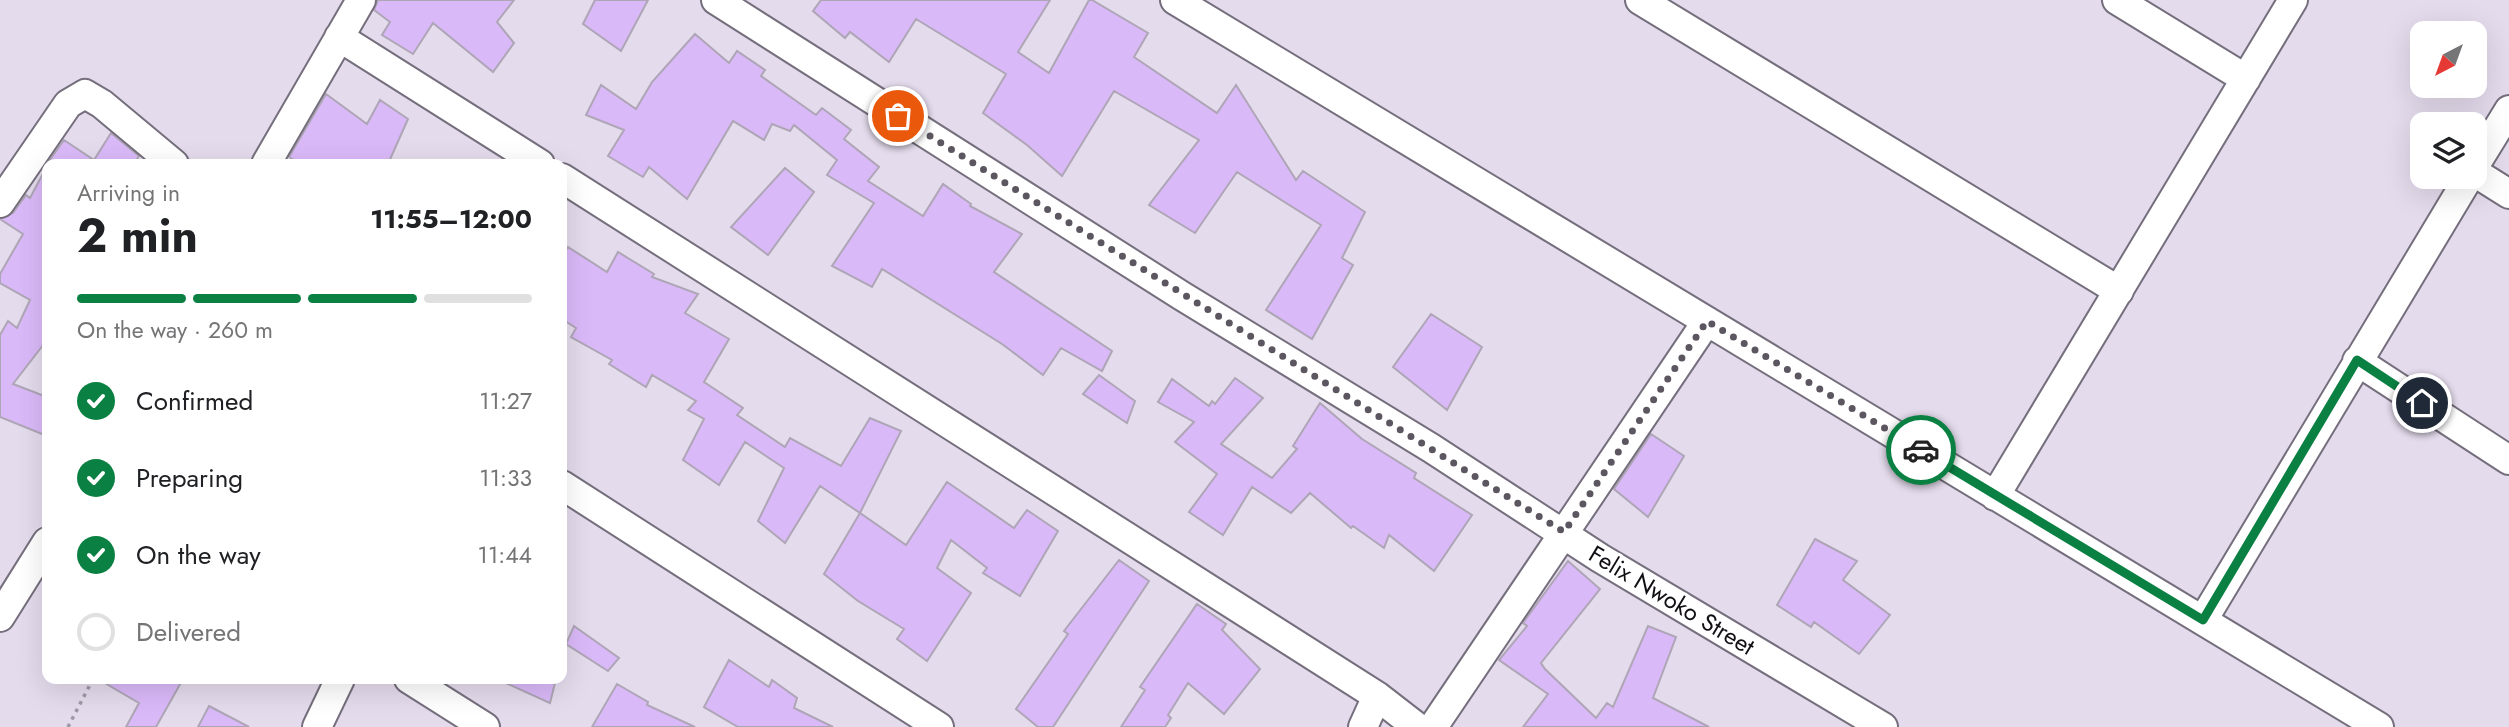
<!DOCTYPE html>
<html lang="en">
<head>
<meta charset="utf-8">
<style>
	body { margin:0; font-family:Jost,sans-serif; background:#f6f6f6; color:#202124; height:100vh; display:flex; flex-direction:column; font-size:26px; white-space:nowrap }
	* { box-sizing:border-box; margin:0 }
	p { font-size:23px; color:#757577 }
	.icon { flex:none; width:38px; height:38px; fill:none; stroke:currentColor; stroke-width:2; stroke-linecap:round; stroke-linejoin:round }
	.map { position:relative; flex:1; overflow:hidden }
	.drawer { position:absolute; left:42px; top:159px; width:525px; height:525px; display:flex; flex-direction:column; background:#fff; border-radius:14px; box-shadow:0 7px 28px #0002 }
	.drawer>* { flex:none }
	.needle { width:46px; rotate:221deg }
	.buttons { position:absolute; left:2410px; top:21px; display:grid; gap:14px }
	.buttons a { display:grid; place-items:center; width:77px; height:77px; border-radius:14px; background:#fff; box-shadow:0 7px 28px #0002; font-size:35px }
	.pin { position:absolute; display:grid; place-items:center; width:60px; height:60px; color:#fff; margin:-30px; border:4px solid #fff; border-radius:50%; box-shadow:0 2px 7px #0007 }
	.courier { position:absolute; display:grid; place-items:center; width:70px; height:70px; margin:-35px; border:5px solid #0b8043; border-radius:50%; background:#fff; color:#222; box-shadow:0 2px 9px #0007 }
	.overview em { font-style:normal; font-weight:700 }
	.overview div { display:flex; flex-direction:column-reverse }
	.overview { display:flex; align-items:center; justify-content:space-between; height:119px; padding:0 35px }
	h1 { font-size:46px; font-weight:700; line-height:52px }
	.bar { display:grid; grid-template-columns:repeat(4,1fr); gap:10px 7px; align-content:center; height:84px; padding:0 35px }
	.bar i { height:9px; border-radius:5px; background:#e0e0e0 }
	.bar .active { background:#0b8043 }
	.bar p { grid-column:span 4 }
	ol { padding:0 35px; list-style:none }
	li { display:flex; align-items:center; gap:21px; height:77px }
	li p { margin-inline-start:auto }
	li .icon { padding:7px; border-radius:50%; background:#0b8043; color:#fff; stroke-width:4 }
	li:last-child { color:#757577 }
	li i { width:38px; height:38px; border:4px solid #e0e0e0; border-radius:50% }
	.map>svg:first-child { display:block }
	.building { fill:#dab9f8; stroke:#aea6b6; stroke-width:2 }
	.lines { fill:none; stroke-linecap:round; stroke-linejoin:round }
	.minor-casing { stroke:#756e7c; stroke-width:32 }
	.path { stroke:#9f98a5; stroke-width:3.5; stroke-dasharray:3.5 5; stroke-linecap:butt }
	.minor { stroke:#fff; stroke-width:28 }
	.done { stroke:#5c5660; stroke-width:7; stroke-dasharray:0 12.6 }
	.route { stroke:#0b8043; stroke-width:9 }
	.labels { text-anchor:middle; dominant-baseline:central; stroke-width:6; stroke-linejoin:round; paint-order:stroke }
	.street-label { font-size:24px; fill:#120f14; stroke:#fff }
</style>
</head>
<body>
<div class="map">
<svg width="2509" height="727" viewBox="0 0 2509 727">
	<rect width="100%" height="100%" fill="#e4dbec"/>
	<path class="building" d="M378,0h136l-17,22 17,21 -21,29 -60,-49 -20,31 -31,-19 8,-13 -16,-12z
		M595,0h53l-27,51 -38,-27z
		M821,0h229l-32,52 31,21 40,-73h3l56,33 -14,24 83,56 19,-28 60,95 7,-9 62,41 -23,46 11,7 -41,74 -46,-29 55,-85 -84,-53 -42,61 -46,-28 50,-65 -85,-49 -52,85 -35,-31 -44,-32 23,-39 -90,-55 -27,43 -39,-30 -5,6 -32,-27z
		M695,34l34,29 8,-12 28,19 -4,6 55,39 6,-7 29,22 -7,9 35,28 -11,14 55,35 20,-32 28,20 -1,2 52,28 -28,38 118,79 -10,20 -41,-23 -18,27 -41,-31 -120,-75 -10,18 -40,-21 42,-63 -47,-28 10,-15 -43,-35 -4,6 -18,-7 -8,16 -31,-19 -46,78 -38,-32 -6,10 -35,-21 16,-26 -38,-15 15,-30 35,24 16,-27z
		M326,94l41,30 13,-24 28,19 -20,45h-88l-11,-7z
		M111,133l28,23 -5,8h-87l17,-24 30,20z
		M47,166v174l-34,44 34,13v39l-47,-19v-82l8,-14 9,7 13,-28 -30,-17v-9l23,-40 -23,-15 13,-6 13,-18 4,3z
		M785,168l29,24 -46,63 -37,-28z
		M568,247l39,25 11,-20 36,22 -2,3 46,17 -13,19 44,26 -25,43 39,26 -6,7 48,32 5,-9 51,28 29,-48 31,13 -41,82 -40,-27 -35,57 -27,-22 26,-53 -39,-26 -26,43 -36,-25 21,-41 -16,-9 8,-9 -44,-26 -6,12 -37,-23 3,-4 -41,-23 5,-9 -14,-9v-63z
		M1431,314l51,33 -35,63 -54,-43z
		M1099,375l36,26 -8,22 -44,-29z
		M1235,378l28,20 -42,46 51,34 25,-29 -4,-3 27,-43 42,36 54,34 -2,5 58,37 -38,56 -45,-36 -5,13 -31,-22 -2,2 -41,-35 -19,20 -39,-26 -29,48 -34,-23 28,-38 -42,-32 19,-20 -36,-20 14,-23 37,27 3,-5 3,3z
		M1651,434l33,22 -36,61 -34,-28z
		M947,482l67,46 13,-18 31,21 -38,65 -37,-23 4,-5 -36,-28 -14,28 34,25 -44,68 -30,-22 7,-10 -46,-28 -34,-27 36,-61 46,32z
		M1815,539l42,22 -14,19 47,35 -31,39 -45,-32 -3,5 -34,-22z
		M1119,560l30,21 -96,146h-15l-22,-18 52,-75 -4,-3z
		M1568,561l32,28 -59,74 4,6 51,49 11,-15 6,4 35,-81 28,11 -23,61 56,29h-186l25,-33 -49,-34 28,-34 -4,-3z
		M1197,604l29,20 -4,6 38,39 -36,45 -36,-31 -20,32 3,3 -6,9h-44l24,-37 -5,-3z
		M574,626l45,32 -11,13 -42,-27z
		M729,660l40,27 3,-7 25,18 -3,10 39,19h-95l-34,-20z
		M98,679h85l-27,48h-30l13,-24z
		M497,679h59l-6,24z
		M617,684l31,18 -1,3 48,22h-103z
		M209,706l40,21h-51z"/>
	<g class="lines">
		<g class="minor-casing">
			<path id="minor" d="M716,0l466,296 249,152 169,110 283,169
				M1175,0l1204,727
				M1640,0l479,291
				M2117,0l129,79
				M339,37l201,127
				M266,164l95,-164
				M2474,167l35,-57
				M2474,172l35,22
				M562,178l815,518 40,31
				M0,203l68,-99 17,-10 17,10 72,60
				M2357,361l152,99
				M562,485l377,242
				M1995,496l298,-496
				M0,617l47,-75
				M2203,620l266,-443
				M409,679l76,48
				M317,727l23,-48
				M1363,727l14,-31
				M1433,727l274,-406"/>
		</g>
		<path class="path" d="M68,727l25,-48"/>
		<use href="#minor" class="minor"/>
	</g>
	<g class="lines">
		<path class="done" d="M898,116l666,416 143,-211 214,129"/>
		<path class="route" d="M1921,450l282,170 154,-260 65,43"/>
	</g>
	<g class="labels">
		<g class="street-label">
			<text transform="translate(1672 600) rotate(31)">Felix Nwoko Street</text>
		</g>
	</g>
</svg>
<div class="buttons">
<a><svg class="needle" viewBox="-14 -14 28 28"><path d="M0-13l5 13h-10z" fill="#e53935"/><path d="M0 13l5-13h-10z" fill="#757577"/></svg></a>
<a><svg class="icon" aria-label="layers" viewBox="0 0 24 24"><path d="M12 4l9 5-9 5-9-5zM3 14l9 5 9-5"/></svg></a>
</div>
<div class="pin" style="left:898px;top:116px;background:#ea580c"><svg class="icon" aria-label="bag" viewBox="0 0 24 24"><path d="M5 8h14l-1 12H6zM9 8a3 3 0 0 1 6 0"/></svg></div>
<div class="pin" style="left:2422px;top:403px;background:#1f2937"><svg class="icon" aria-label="home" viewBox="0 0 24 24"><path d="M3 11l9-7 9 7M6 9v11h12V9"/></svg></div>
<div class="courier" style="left:1921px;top:450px"><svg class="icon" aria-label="car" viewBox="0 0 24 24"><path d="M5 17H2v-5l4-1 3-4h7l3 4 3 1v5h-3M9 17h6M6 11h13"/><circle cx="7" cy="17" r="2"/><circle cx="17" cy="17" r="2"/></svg></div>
<section class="drawer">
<div class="overview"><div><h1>2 min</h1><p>Arriving in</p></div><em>11:55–12:00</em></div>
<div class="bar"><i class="active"></i><i class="active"></i><i class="active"></i><i></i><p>On the way · 260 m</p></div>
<ol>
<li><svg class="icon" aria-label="check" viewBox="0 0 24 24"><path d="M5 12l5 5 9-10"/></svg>Confirmed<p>11:27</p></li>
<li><svg class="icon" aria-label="check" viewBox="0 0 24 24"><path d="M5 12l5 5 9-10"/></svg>Preparing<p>11:33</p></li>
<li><svg class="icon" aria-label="check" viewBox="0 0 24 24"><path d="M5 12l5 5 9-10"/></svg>On the way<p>11:44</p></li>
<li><i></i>Delivered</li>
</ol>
</section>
</div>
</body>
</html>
